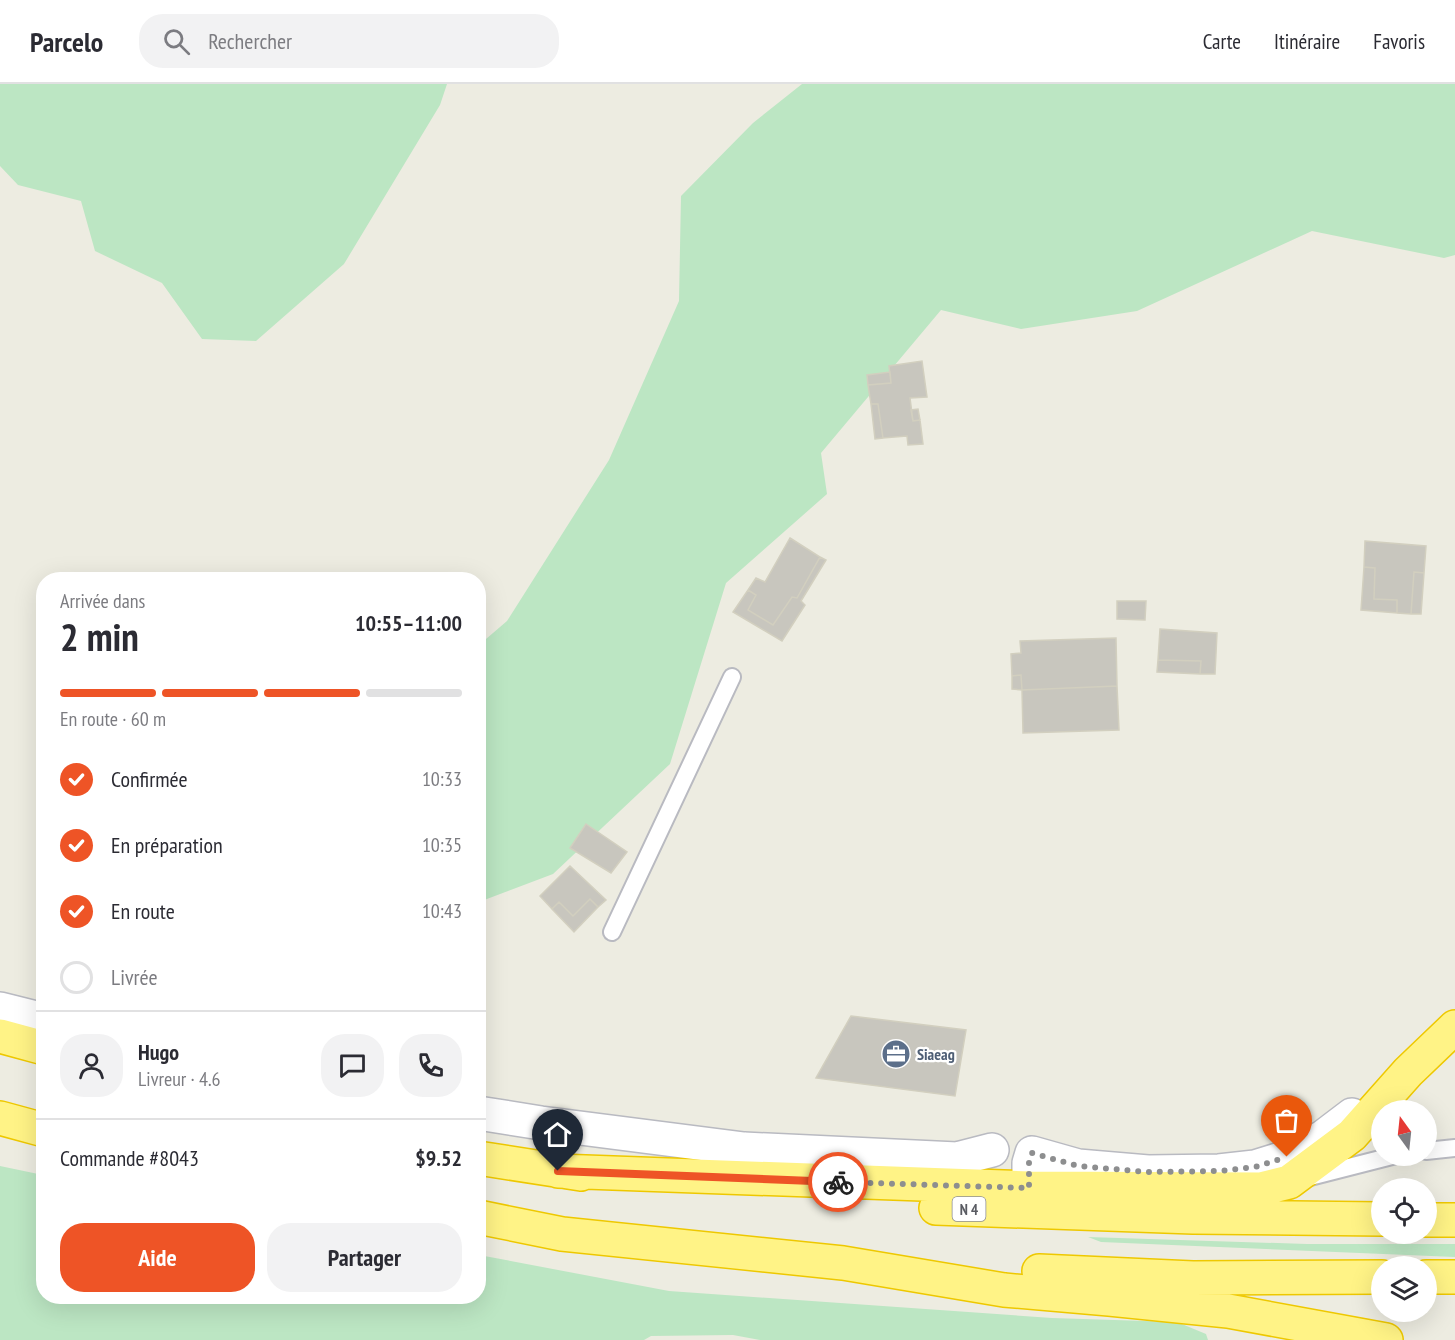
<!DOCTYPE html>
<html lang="fr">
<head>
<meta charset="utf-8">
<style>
	body { margin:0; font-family:"PT Sans Narrow",sans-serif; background:#f2f2f3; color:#2b2b33; height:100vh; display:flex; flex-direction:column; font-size:22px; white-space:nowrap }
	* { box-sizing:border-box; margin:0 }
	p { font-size:20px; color:#7c7c81 }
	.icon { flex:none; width:33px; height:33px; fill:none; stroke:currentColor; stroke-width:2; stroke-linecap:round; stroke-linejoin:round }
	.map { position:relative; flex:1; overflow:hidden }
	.details { position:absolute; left:36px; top:488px; width:450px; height:732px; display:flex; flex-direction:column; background:#fff; border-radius:24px; box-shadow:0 6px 24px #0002 }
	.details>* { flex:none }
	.needle { width:39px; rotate:345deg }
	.buttons { position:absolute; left:1371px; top:1016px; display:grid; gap:12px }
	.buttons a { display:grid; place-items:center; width:66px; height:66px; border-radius:50%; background:#fff; box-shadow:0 6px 24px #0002; font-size:30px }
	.pin { position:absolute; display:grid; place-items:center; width:51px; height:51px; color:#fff; margin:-62px -26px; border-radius:50% 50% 50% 0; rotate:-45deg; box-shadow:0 0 6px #0007 }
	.pin .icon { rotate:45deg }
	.courier { position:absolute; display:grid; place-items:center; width:60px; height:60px; margin:-30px; border:4px solid #ee5426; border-radius:50%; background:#fff; color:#222; box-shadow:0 2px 8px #0007 }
	.overview em { font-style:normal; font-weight:700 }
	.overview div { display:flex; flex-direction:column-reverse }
	.overview { display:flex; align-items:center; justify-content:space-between; height:102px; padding:0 24px }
	h1 { font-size:39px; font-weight:700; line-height:45px }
	.bar { display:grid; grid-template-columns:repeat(4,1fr); gap:9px 6px; align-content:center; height:72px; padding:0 24px }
	.bar i { height:8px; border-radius:4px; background:#e1e1e2 }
	.bar .on { background:#ee5426 }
	.bar p { grid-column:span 4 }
	.line { display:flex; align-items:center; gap:15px; padding:0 24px; border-top:2px solid #e1e1e2 }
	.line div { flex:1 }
	.round { display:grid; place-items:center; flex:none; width:63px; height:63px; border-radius:24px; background:#f2f2f3 }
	ol { padding:0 24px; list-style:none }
	li { display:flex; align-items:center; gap:18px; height:66px }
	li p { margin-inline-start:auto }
	li .icon { padding:6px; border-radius:50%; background:#ee5426; color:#fff; stroke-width:4 }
	li:last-child { color:#7c7c81 }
	li i { width:33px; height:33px; border:3px solid #e1e1e2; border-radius:50% }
	.primary-button { display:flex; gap:12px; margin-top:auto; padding:12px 24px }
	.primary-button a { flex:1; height:69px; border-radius:24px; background:#ee5426; color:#fff; font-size:24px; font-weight:700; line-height:69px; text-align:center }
	.primary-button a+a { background:#f2f2f3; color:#2b2b33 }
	header { display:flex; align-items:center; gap:36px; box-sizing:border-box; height:84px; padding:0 30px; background:#fff; border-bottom:2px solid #e1e1e2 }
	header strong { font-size:28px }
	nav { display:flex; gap:33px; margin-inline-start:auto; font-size:21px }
	.search { width:420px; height:54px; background:#f2f2f3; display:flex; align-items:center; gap:15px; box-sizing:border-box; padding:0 21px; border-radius:24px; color:#7c7c81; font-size:22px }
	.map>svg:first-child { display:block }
	.green { fill:#bce6c3 }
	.building { fill:#c8c6be; stroke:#d2cfbf; stroke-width:1.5 }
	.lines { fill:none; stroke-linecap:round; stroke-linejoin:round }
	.lane-casing { stroke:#b9bac1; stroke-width:20 }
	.street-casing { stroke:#b9bac1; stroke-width:36 }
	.highway-casing { stroke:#eec800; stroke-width:36 }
	.lane { stroke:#fff; stroke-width:16 }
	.street { stroke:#fff; stroke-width:33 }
	.highway { stroke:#fff386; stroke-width:33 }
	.done { stroke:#8d8e8f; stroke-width:6; stroke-dasharray:0 10.8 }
	.route { stroke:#ee5426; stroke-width:8 }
	.labels { text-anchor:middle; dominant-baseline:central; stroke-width:4.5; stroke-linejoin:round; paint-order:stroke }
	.shield { fill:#fff; stroke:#8c8d92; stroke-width:1.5 }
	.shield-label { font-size:15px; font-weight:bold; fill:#5a5c63 }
	.service-label { font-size:16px; font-weight:bold; fill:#4e5e75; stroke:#fff; text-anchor:start }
</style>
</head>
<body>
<header>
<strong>Parcelo</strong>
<div class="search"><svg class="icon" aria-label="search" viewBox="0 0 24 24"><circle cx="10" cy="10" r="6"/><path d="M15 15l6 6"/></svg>Rechercher</div>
<nav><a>Carte</a><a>Itinéraire</a><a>Favoris</a></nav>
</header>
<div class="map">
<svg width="1455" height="1256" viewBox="0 0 1455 1256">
	<rect width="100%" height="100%" fill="#edece1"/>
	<path class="green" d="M0,0h447l-7,21 -96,159 -88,77 -54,-2 -40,-56 -67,-32 -14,-50 -63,-16 -18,-19z
		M802,0h653v171l-11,3 -132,-27 -175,80 -116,18 -80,-19 -120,143 6,41 -101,89 -56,181 -117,110 -74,28 -1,-129 7,-13 -6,2v-117l28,-24 102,-161 70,-159 2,-105 72,-73z
		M0,1082l43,9 1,121h434l1,-41 190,36 383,27 125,4 29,12 2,6h-448l-27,-5 -82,1 -7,4h-644z
		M1088,1153l219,7h148v13l-354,-15z"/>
	<path class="building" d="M922,277l5,36 -17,1 3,23 7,-1 3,24 -15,1 -1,-9 -24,2 -5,-34h-7l-3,-19 23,-2 -2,-17z
		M890,288l1,11 -23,2 -1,-10z
		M871,320h7l5,34 -8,1z
		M918,325l2,11 -7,1 -2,-11z
		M790,454l30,19 -23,41 -5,-1 -19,28 -25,-15 8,-15 -8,-5 8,-12 9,4z
		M1365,457l61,5 -2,27 -10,-1 -3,42 -14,-1v-13l-23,-1 1,-31 -11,-1z
		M820,473l6,3 -25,41 4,4 -23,36 -49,-29 15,-22 8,5 -8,15 25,15 19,-28 5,1z
		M1364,483l11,1 -1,31 23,1v13l-36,-3z
		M1414,488l10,1 -3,41h-10z
		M1117,517h29l-1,19 -28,-1z
		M1160,545l57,4 -2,41h-15l1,-13 -43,-1z
		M1116,554l1,48 -95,4 -1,-15 -9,1 -1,-22 10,-1 -1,-12z
		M1158,576l43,1 -1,13 -43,-2z
		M1021,591l1,15 -10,-1v-13z
		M1117,602l2,44 -96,3 -1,-43z
		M586,740l41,28 -16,21 -41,-25z
		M570,782l36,34 -8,7 -8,-8 -17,17 -14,-14 -7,7 -12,-13z
		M590,815l8,8 -24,25 -22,-23 7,-7 14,14z
		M851,932l115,14 -11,66 -139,-18z"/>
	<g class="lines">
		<g class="lane-casing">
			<path id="lane" d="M612,848l120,-255
				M1426,1067l29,-3
				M1306,1094l90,-23"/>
		</g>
		<g class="street-casing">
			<path id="street" d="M0,925l44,11
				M478,1029l63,10 203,26 213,10 35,-9
				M1029,1104v-25l3,-10 46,13 70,6 71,-1 36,-4 32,-10 36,-20 29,-22"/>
		</g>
		<g class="highway-casing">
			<path id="highway" d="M0,952l44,12
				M0,1034l44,12
				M478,1074l103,16
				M558,1087l471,17 232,1 28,-7 63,-47 56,-63 47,-45
				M936,1124l257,9 189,2
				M478,1133l84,17 281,29 161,27 105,9 119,12 158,29
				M1426,1136h29
				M1039,1187l154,7 189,-1
				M1426,1193h29"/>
		</g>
		<use href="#lane" class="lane"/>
		<use href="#street" class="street"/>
		<use href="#highway" class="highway"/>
	</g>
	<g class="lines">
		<path class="done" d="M838,1098l191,6v-26l3,-9 46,13 70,6 71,-1 36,-4 32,-10"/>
		<path class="route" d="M558,1087l280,11"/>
	</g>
	<defs>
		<g id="office-disc" transform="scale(1.5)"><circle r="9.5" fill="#5c6f8a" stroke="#fff"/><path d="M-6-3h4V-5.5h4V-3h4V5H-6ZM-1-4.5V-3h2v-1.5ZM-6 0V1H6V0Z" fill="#fff"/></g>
	</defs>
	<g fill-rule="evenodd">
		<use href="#office-disc" x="896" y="970"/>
	</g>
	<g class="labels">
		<rect class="shield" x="952.5" y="1113" width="33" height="24" rx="4.5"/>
		<g class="shield-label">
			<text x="969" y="1125">N 4</text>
		</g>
		<g class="service-label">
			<text x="917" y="970">Siaeag</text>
		</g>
	</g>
</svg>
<div class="buttons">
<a><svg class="needle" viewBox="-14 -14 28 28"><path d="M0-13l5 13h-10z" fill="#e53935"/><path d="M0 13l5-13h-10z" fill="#7c7c81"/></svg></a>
<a><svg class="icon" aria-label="locate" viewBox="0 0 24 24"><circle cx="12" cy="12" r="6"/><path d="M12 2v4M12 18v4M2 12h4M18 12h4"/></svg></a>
<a><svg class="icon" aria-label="layers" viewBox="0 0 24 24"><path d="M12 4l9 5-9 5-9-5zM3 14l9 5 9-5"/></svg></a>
</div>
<div class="pin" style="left:1287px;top:1073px;background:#ea580c"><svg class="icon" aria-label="bag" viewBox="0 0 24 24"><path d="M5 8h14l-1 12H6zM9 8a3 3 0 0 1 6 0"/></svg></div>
<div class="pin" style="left:558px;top:1087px;background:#1f2937"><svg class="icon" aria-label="home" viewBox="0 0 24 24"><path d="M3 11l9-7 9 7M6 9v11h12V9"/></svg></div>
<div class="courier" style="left:838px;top:1098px"><svg class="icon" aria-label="bike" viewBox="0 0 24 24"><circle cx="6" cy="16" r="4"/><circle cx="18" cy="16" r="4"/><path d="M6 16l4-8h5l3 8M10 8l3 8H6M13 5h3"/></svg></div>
<section class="details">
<div class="overview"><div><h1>2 min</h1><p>Arrivée dans</p></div><em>10:55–11:00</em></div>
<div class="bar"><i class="on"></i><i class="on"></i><i class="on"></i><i></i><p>En route · 60 m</p></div>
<ol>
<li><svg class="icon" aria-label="check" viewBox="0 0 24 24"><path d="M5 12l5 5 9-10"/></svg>Confirmée<p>10:33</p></li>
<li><svg class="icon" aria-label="check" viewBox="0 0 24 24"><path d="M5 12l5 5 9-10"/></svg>En préparation<p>10:35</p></li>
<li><svg class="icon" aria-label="check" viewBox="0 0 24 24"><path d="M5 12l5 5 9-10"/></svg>En route<p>10:43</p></li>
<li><i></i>Livrée</li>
</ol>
<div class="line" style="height:108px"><a class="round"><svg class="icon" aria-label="person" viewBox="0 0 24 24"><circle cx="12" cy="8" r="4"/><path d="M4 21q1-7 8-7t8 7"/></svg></a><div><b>Hugo</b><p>Livreur · 4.6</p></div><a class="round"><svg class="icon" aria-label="chat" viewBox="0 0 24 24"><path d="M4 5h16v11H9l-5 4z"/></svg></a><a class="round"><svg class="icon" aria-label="phone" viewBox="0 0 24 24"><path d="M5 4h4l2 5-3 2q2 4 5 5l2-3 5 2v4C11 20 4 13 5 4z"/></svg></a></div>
<div class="line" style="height:78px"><div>Commande #8043</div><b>$9.52</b></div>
<div class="primary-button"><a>Aide</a><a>Partager</a></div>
</section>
</div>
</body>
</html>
